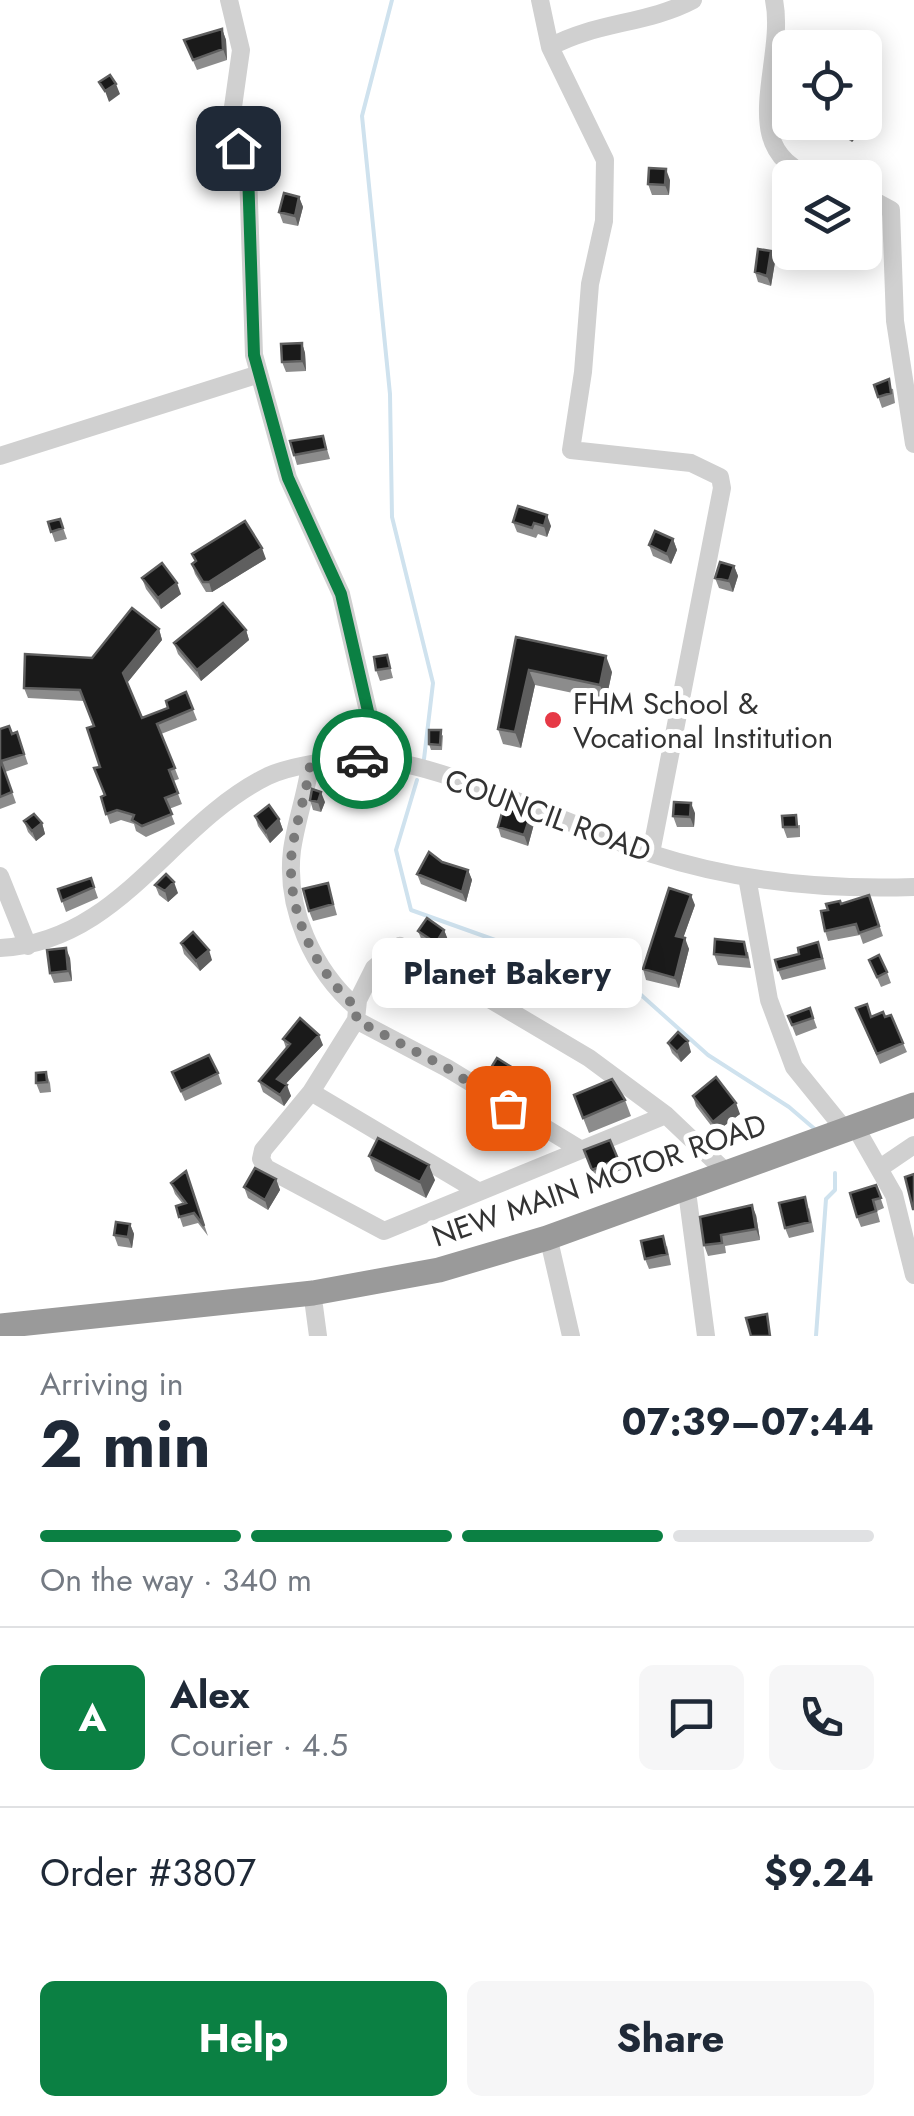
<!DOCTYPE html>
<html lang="en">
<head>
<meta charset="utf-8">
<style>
	body { margin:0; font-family:Jost,sans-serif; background:#f6f6f7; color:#1f2937; height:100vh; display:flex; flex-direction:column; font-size:38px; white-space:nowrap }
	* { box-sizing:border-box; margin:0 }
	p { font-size:32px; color:#747a83 }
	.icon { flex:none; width:55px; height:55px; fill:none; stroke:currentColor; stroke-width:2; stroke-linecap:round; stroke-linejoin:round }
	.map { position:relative; height:1336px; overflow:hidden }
	.details { display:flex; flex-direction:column; background:#fff; flex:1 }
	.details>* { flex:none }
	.tools { position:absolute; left:772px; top:30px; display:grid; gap:20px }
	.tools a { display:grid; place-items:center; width:110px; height:110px; border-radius:15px; background:#fff; box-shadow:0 5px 25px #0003; font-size:50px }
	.pin { position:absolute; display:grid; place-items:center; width:85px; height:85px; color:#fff; margin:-42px; border-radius:20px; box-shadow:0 5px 15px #0006 }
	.courier { position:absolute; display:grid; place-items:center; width:100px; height:100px; margin:-50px; border:8px solid #0b8043; border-radius:50%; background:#fff; color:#222; box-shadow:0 2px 12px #0007 }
	.bubble { position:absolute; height:70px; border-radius:15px; background:#fff; box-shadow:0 5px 25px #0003; font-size:32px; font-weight:700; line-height:70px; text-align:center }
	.headline em { font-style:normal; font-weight:700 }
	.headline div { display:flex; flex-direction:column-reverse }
	.headline { display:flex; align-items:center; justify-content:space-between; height:170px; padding:0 40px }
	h1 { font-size:65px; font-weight:700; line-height:75px }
	.bar { display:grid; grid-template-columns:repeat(4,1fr); gap:15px 10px; align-content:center; height:120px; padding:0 40px }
	.bar i { height:12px; border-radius:8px; background:#e0e1e3 }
	.bar .current { background:#0b8043 }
	.bar p { grid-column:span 4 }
	.line { display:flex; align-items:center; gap:25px; padding:0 40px; border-top:2px solid #e0e1e3 }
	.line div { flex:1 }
	.round { display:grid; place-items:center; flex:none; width:105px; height:105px; border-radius:15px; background:#f6f6f7 }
	.button { display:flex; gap:20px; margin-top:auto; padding:20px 40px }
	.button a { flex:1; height:115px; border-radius:15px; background:#0b8043; color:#fff; font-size:40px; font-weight:700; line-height:115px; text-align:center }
	.button a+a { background:#f6f6f7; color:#1f2937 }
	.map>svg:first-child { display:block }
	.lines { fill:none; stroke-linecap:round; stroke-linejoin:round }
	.stream { stroke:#cfe2ee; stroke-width:4 }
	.minor { stroke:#d0d0d0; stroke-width:18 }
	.highway { stroke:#9a9a9a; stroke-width:25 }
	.wall { fill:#8c8c8c }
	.shaded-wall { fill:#5f5f5f }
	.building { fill:#1a1a1a; stroke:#5f5f5f; stroke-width:2.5 }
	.done { stroke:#7a7a7a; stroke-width:10; stroke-dasharray:0 18 }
	.route { stroke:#0b8043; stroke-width:12 }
	.poi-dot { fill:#e63946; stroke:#fff; stroke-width:4 }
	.labels { text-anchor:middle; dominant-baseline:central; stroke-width:10; stroke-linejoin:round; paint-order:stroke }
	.poi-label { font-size:30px; fill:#333; stroke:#fff; text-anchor:start }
	.street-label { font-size:30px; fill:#333; stroke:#fff }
</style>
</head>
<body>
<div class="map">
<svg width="914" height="1336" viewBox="0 0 914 1336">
	<rect width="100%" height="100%" fill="#fff"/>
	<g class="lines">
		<path class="stream" d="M392,0l-30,116 28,278 2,123 41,166 -9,76
			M417,780l-21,70 15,60 84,30 31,57 24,4 67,-12 23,5 68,61 81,52 28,24
			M816,1336l10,-137 9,-9v-17"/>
		<path class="minor" d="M229,0l12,50 -9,64 16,58 6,183 34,123 53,116 38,165
			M540,0l10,47 55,113 -1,61 -14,63 -7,88 -12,78 120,13 29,14 2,11 -71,365
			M774,0c13,63 -43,153 43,178
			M550,47c45,-25 98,-23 143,-47
			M865,196l26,14 4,111 19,123
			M0,456l259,-82
			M310,766c-4,28 -14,56 -18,84 -7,58 21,120 65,158
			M0,876l28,70
			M747,877l22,123 25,67 51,63
			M0,948c120,-6 169,-123 268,-172 25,-11 63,-16 89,-17 71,-5 221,71 295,95 83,27 175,36 262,33
			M356,1020l91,48 131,80
			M311,1092l165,98
			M666,1115l-282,116 -118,-63 -5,-9 2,-9 48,-58 45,-72 2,-20 16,-32 26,-22 189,112 77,57 60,57
			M861,1137l33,58 20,80
			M880,1168l34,-23
			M688,1199l18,137
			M551,1249l20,87
			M314,1306l4,30"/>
		<path class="highway" d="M0,1326l313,-33 126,-23 108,-32 367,-133"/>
	</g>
	<path class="wall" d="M222,29l4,11 1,20 -30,10 -13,-30z
		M820,122h38l3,9 -9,11z
		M670,180l-1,15h-17l-4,-11z
		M299,197l4,10 -5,19 -15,-3 -4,-11z
		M775,262l-4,24 -13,-4 -3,-10z
		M302,343l3,10 1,18 -20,1 -4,-10z
		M874,385l19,4 2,14 -13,5z
		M323,436l7,23 -33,6 -7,-24z
		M518,506l33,20 -4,11 -9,-3 -2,4 -19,-6 -4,-10z
		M60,519l7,20 -12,3 -7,-20z
		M673,539l4,11 -6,14 -18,-8 -4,-11z
		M192,554l74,5 -54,33h-6l-11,-18 -3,-10 3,-2z
		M734,566l4,10 -5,16 -14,-4 -4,-10z
		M142,578l39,16 -20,15 -15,-20z
		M159,629l3,11 -35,43 15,35 26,-10 18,-16 11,28 -36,14 18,45 -6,2 9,23 -13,5 6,15 -29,13 -10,-6 -2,-7 -13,-4 -11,4 -9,-27 4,-2 -11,-69 -10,-25 -56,-3 -4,-10z
		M246,630l3,10 -48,41 -23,-27 -4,-11z
		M516,637l96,35 -6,28 -71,-15 -14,63 -18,-4 -5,-15z
		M387,655l6,23 -13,3 -4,-11z
		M0,729l12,5 5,-2 11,32 -23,8 11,31 -16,6z
		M443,735l-1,15h-11l-2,-6z
		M310,800l15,2 -4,10 -8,-2z
		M695,813l-1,14h-17l-4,-11z
		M255,816l24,3 4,11 -13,13 -12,-17z
		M24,821l18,2 3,11 -9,7 -8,-9z
		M534,824l-6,22 -27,-9 -3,-10z
		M800,825v12l-13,1 -4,-11z
		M442,862l26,8 4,10 -6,22 -45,-18 -4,-10z
		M91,878l7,20 -32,14 -8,-23z
		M328,883l9,32 -24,6 -4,-10z
		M155,885l23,8 -10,9 -9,-7z
		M869,895l14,41 -20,8 -3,-9 -32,6 -3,-10 3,-21z
		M695,905l-12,33 6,11 -10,39 -33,-8 -3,-11z
		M444,930l4,10 -8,13 -18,-12 -4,-10z
		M181,943l31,17 -12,11 -16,-17z
		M748,952l3,16 -33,-3 -4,-11z
		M822,953l4,16 -44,11 -4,-10z
		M70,958l2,23 -18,2 -4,-10z
		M465,959l18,10 18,14 -6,5 -26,-18z
		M869,960l18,12 4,11 -10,4z
		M810,1008l7,20 -21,8 -8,-20z
		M856,1008l16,9h13l18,26 4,9 -27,12z
		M283,1039l40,6 -38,39 6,12 -7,10 -21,-14 -4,-11 27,-33z
		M668,1043l23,9 -10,10 -9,-9z
		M489,1071l28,8 -8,12 -16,-10z
		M46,1072l4,11 1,9 -11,1 -4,-10z
		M172,1072l46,1 4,11 -37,17z
		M574,1095l51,5 6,16 -42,17z
		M693,1096l47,18 -24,18 -20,-26z
		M479,1126l21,7 -6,10 -11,-7z
		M610,1140l11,30 -25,10 -12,-30z
		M369,1156l66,24 -9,18 -51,-27z
		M186,1171l22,65 -10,-13 -15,4 -7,-21 7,-2 -8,-10 -4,-11z
		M276,1179l4,11 -12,20 -20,-12 -4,-11z
		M876,1185l8,23 -7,3 3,11 -19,5 -4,-10z
		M809,1208l5,24 -25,6 -4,-10z
		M756,1215l4,25 -35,6 1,7 -18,3 -4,-11z
		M130,1224l4,10 -2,14 -14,-2 -4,-11z
		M667,1246l4,19 -22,4 -4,-10z"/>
	<path class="shaded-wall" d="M222,29l4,11 1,20 -4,-11z
		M116,84l4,10 -11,8 -4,-11z
		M855,122h3l3,9 -9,11 -4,-10z
		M666,169l4,11 -1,15 -4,-10z
		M299,197l4,10 -5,19 -3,-10z
		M771,251l4,11 -4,24 -4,-10z
		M302,343l3,10 1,18 -4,-10z
		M547,515l4,11 -4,11 -3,-11z
		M673,539l4,11 -6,14 -4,-10z
		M262,548l4,11 -54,33 -3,-10z
		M734,566l4,10 -5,16 -4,-11z
		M177,583l4,11 -20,15 -3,-11z
		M159,629l3,11 -35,43 -4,-10z
		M246,630l3,10 -48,41 -4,-11z
		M606,656l6,16 -6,28 -6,-15z
		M529,670l6,15 -14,63 -6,-16z
		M321,792l4,10 -4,10 -3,-10z
		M691,803l4,10 -1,14 -4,-10z
		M531,814l3,10 -6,22 -4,-11z
		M279,819l4,11 -13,13 -4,-11z
		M42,823l3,11 -9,7 -4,-10z
		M468,870l4,10 -6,22 -4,-10z
		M174,882l4,11 -10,9 -3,-11z
		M691,895l4,10 -15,42 -4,-11z
		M444,930l4,10 -8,13 -4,-10z
		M685,938l4,11 -10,39 -4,-10z
		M66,948l4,10 2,23 -4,-10z
		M209,950l3,10 -12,11 -4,-10z
		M497,972l4,11 -6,5 -4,-11z
		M319,1035l4,10 -42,44 -4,-10z
		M688,1041l3,11 -10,10 -4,-10z
		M513,1068l4,11 -8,12 -3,-10z
		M287,1085l4,11 -7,10 -4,-11z
		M736,1103l4,11 -24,18 -3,-10z
		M496,1123l4,10 -6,10 -3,-11z
		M429,1165l6,15 -9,18 -6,-16z
		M276,1179l4,11 -12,20 -3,-10z
		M752,1205l4,10 4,25 -4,-11z
		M130,1224l4,10 -2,14 -4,-11z"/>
	<path class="building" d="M222,29l1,20 -30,11 -9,-20z
		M110,75l6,9 -11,7 -6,-9z
		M833,122h22l-7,10z
		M649,168l17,1 -1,16 -17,-1z
		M284,193l15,4 -4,19 -16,-4z
		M758,249l13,2 -4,25 -12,-4z
		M302,343v18l-20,1 -1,-18z
		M889,379l2,14 -13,4 -4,-12z
		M323,436l3,13 -32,6 -4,-14z
		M518,506l29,9 -3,11 -10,-3 -2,5 -19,-6z
		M60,519l3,9 -12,4 -3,-10z
		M245,521l17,27 -53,34h-6l-11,-18 4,-3 -4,-7z
		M655,531l18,8 -6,15 -18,-9z
		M720,562l14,4 -5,15 -14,-3z
		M162,563l15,20 -19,15 -16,-20z
		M223,603l23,27 -49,40 -23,-27z
		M132,608l27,21 -36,44 19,45 26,-10 -2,-7 20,-9 7,17 -36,15 18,44 -6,2 9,23 -13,5 7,16 -30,12 -10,-6 2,-5 -17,-5 -11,4 -5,-17 4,-2 -11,-27 6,-1 -13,-39 7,-2 -14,-36 -56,-2 1,-34 67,4z
		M516,637l90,19 -6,29 -71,-15 -14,62 -17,-3z
		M387,655l3,13 -14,2 -2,-13z
		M9,726l3,8 5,-2 7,22 -23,7 11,31 -12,5v-68z
		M429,730h12l-1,15 -11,-1z
		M312,789l9,3 -3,10 -8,-2z
		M674,802l17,1 -1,14 -17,-1z
		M269,805l10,14 -13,13 -11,-16z
		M504,806l27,8 -7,21 -26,-8z
		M34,814l8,9 -10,8 -8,-10z
		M796,815l1,12h-14l-1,-11z
		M429,852l13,10 26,8 -6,22 -45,-18z
		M166,874l8,8 -9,9 -10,-6z
		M91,878l3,9 -32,14 -4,-12z
		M328,883l5,21 -24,7 -6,-22z
		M669,888l22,7 -15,41 9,2 -10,40 -32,-9z
		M869,895l10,31 -20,7 -3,-9 -31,7 -4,-20 7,-1 -2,-6 14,-3 1,3z
		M427,918l17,12 -8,13 -18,-12z
		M193,932l16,18 -13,11 -15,-18z
		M715,939l29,3 3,15 -33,-3z
		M818,942l4,16 -44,12 -3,-10 24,-6 -1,-6z
		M66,948l2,23 -18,2 -3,-23z
		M879,955l8,17 -10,5 -8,-17z
		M465,959l18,10 6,-6 8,9 -6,5z
		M867,1004l4,13 12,-5 2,5 6,-2 12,28 -26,11 -21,-46z
		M810,1008l3,10 -21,7 -4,-9z
		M300,1018l19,17 -42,44 10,6 -7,10 -21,-14 31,-37 -7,-5z
		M678,1032l10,9 -11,11 -9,-9z
		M209,1055l9,18 -37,18 -9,-19z
		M497,1058l16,10 -7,13 -17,-10z
		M46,1072l1,10 -11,1v-10z
		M716,1077l20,26 -23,19 -20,-26z
		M612,1079l13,21 -42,18 -9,-23z
		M484,1116l12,7 -5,9 -12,-6z
		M378,1138l51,27 -9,17 -51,-26z
		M610,1140l8,19 -26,11 -8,-20z
		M255,1168l21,11 -11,21 -21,-13z
		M186,1171l18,55 -10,-13 -15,4 -3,-11 10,-3 -15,-20z
		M914,1174v35h-1l-8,-32z
		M876,1185l5,13 -8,2 3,11 -19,6 -7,-24z
		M805,1197l5,25 -25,6 -6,-25z
		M752,1205l4,24 -35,6 1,8 -18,2 -4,-28z
		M116,1222l14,2 -2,13 -14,-2z
		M663,1236l4,18 -22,5 -4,-18z
		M767,1314l3,22h-19l-5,-18z"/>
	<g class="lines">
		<path class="done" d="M362,759l-52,7c-4,29 -14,56 -18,84 -7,58 22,120 65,158l-1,12 91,48 61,40"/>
		<path class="route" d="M238,148l10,24 6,183 34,123 53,116 38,165h-17"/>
	</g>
	<circle class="poi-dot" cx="553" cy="720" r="10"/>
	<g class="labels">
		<g class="poi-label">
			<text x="573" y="703">FHM School &amp;<tspan x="573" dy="34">Vocational Institution</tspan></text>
		</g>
		<g class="street-label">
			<text transform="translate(548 815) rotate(20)">COUNCIL ROAD</text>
			<text transform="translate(599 1180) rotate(-19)">NEW MAIN MOTOR ROAD</text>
		</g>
	</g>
</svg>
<div class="tools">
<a><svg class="icon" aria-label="locate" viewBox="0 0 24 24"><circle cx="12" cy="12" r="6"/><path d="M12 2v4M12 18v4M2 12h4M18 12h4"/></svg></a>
<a><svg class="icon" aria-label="layers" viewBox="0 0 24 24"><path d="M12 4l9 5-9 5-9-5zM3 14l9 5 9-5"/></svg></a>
</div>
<div class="pin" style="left:508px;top:1108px;background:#ea580c"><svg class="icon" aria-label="bag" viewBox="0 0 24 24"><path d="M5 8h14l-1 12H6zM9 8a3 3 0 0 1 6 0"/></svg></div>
<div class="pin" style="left:238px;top:148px;background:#1f2937"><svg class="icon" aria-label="home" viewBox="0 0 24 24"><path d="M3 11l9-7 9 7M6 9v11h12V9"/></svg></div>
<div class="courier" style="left:362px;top:759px"><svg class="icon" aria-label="car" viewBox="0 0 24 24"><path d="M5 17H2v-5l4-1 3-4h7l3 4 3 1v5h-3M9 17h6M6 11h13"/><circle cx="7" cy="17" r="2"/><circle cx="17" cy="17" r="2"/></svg></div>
<div class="bubble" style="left:372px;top:938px;width:270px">Planet Bakery</div>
</div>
<section class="details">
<div class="headline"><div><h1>2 min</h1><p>Arriving in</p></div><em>07:39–07:44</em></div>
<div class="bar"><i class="current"></i><i class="current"></i><i class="current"></i><i></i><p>On the way · 340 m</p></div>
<div class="line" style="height:180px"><b class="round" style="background:#0b8043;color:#fff">A</b><div><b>Alex</b><p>Courier · 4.5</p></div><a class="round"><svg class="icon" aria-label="chat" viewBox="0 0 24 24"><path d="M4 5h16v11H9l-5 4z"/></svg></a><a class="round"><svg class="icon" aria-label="phone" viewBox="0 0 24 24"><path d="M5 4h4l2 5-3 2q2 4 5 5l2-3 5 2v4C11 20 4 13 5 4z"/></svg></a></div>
<div class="line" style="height:130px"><div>Order #3807</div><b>$9.24</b></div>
<div class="button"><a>Help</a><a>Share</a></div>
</section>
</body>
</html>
